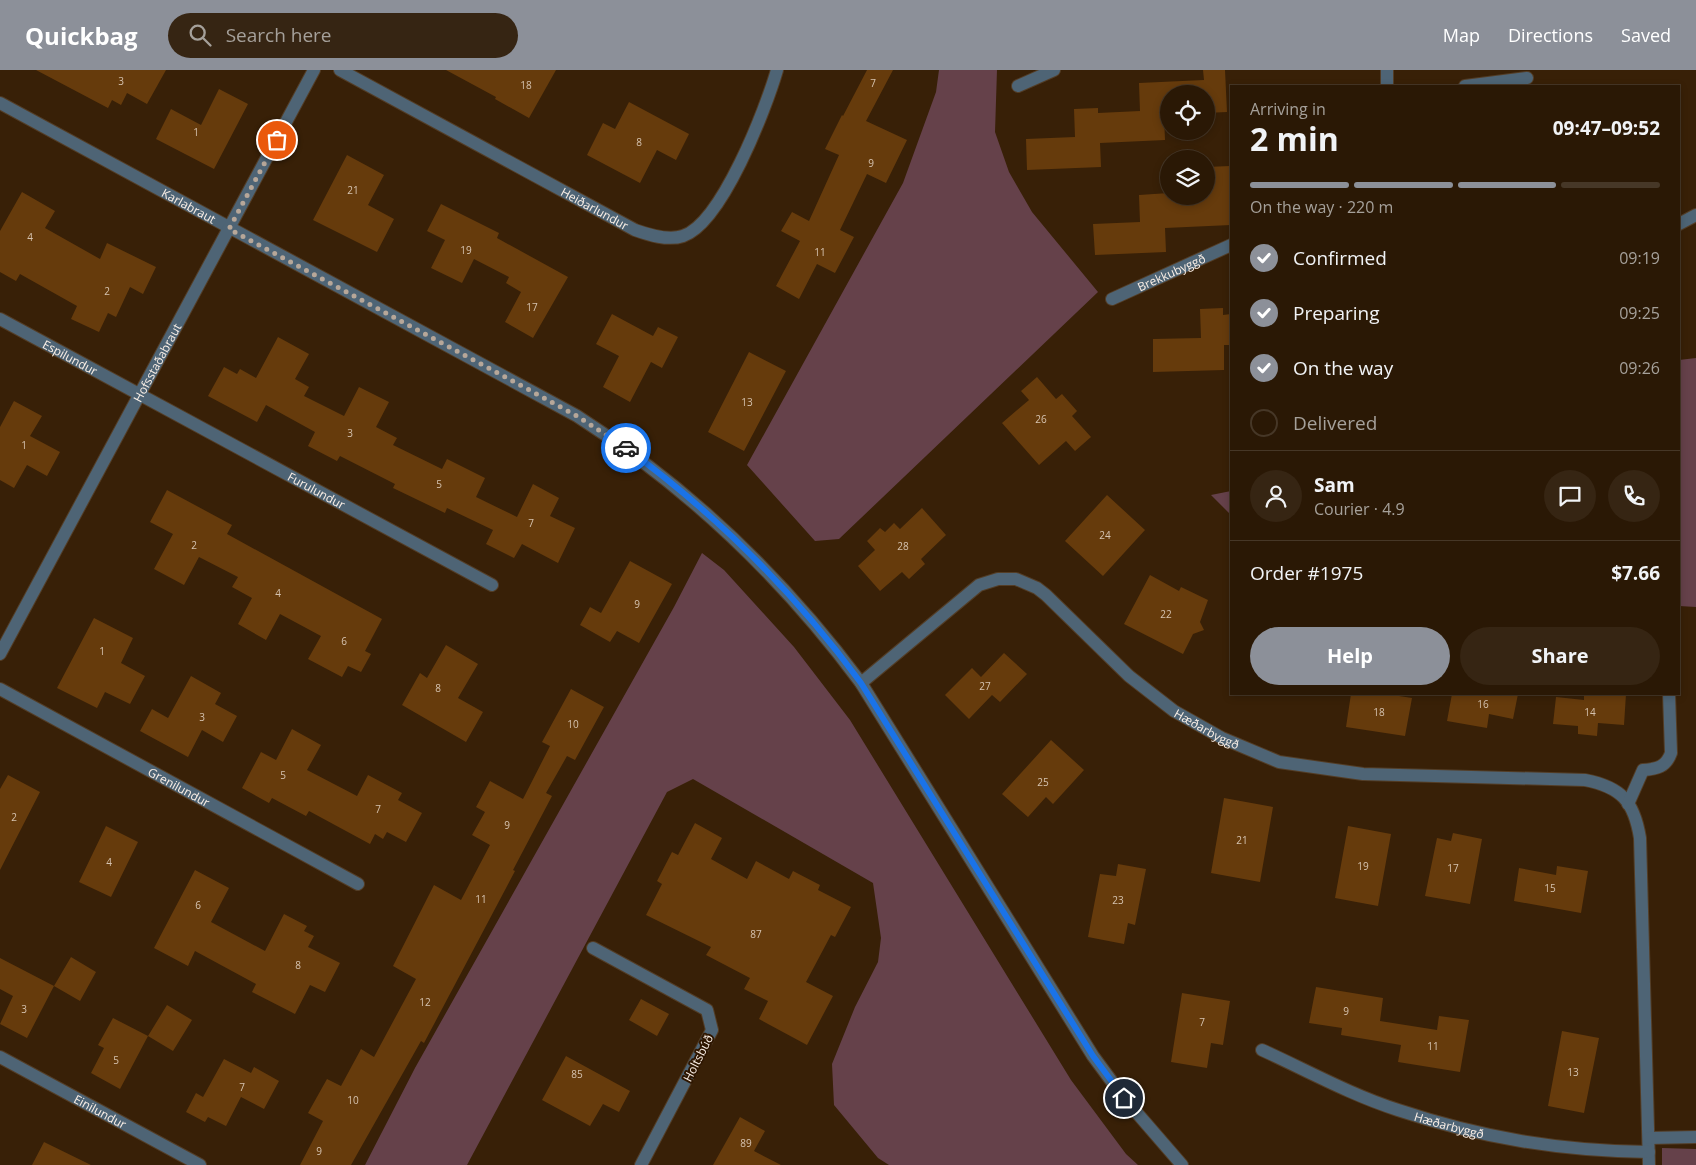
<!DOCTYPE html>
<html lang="en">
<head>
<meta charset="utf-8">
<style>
	body { margin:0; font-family:"Open Sans",sans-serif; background:#362513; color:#f1f3f6; height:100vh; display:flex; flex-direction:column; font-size:19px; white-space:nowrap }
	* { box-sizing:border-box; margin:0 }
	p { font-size:16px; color:#a5a09a }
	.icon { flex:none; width:28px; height:28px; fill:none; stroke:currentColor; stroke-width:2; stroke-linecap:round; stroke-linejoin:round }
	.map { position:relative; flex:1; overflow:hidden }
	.panel { position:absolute; left:1230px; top:15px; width:450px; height:610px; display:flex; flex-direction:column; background:#2a1805; border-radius:0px; box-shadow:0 2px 8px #0003,0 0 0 1px #463727 }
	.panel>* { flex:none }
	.tools { position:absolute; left:1160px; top:15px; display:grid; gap:10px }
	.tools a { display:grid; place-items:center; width:55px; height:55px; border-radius:50%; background:#2a1805; box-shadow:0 2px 8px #0003,0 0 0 1px #463727; font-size:25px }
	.pin { position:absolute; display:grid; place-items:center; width:42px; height:42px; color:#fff; margin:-21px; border:2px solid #fff; border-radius:50%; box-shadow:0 1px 5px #0007 }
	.courier { position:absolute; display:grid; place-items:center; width:50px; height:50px; margin:-25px; border:4px solid #1a73e8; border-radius:50%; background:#fff; color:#222; box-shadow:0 1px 6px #0007 }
	.overview em { font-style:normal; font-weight:700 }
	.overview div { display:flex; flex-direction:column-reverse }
	.overview { display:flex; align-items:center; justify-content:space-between; height:85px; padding:0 20px }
	h1 { font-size:32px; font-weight:700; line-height:38px }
	.bar { display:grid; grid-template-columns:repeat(4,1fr); gap:8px 5px; align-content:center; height:60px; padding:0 20px }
	.bar i { height:6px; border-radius:4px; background:#463727 }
	.bar .selected { background:#8c9099 }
	.bar p { grid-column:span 4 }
	.line { display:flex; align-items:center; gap:12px; padding:0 20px; border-top:1px solid #463727 }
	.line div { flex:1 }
	.round { display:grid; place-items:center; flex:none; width:52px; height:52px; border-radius:26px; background:#362513 }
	ol { padding:0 20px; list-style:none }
	li { display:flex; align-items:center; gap:15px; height:55px }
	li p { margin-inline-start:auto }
	li .icon { padding:5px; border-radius:50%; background:#8c9099; color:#fff; stroke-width:4 }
	li:last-child { color:#a5a09a }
	li i { width:28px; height:28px; border:2px solid #463727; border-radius:50% }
	.button { display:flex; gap:10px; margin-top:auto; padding:10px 20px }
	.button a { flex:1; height:58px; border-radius:30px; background:#8c9099; color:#fff; font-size:20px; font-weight:700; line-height:58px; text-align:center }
	.button a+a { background:#362513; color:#f1f3f6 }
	header { display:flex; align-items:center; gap:30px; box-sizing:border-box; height:70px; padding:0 25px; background:#8c9099; color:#fff }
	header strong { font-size:24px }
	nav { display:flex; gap:28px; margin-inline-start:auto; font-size:18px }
	.search { width:350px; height:45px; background:#362513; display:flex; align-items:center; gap:12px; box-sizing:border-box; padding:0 18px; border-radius:28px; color:#a5a09a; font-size:19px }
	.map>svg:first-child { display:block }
	.green { fill:#65414a }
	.building { fill:#663b0c }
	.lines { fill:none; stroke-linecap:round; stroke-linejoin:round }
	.minor-casing { stroke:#533d26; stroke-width:14 }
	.minor { stroke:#4e6475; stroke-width:12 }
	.done { stroke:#b7a799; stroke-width:5; stroke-dasharray:0 9 }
	.route { stroke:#1a73e8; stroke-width:6 }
	.labels { text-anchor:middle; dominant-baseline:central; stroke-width:4; stroke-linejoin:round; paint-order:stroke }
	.number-label { font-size:10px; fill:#d6c3b0 }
	.street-label { font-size:12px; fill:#fbf0e7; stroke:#2e1600 }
</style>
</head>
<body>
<header>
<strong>Quickbag</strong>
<div class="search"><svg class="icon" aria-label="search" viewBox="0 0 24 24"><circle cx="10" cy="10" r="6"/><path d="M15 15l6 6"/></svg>Search here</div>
<nav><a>Map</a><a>Directions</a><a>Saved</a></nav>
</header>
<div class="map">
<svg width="1696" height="1095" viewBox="0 0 1696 1095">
	<rect width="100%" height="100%" fill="#382007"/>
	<path class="green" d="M939,0h58l-2,62 14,40 23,40 66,80 -259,247 -24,2 -68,-76 156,-282 33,-91z
		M1696,288v249l-17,-1v-246z
		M1231,421v24l-20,-20z
		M702,483l22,17 70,77 56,73 221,360 55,74 12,11h-249l-11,-7 -44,-53 -2,-41 23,-57 23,-45 3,-24 -8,-55 -180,-104 -26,13 -200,373h-102l50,-97 259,-461z
		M1662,1078l34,1v16h-34z"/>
	<path class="building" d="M36,0h130l-19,34 -20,-11 -6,12 -9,-5 -4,8z
		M446,0h110l-27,48 -34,-19 1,-2z
		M867,0h26l-27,51 41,19 -21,43 -19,-9 -27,56 14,7 -19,36 -18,-9 -18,35 -23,-13 24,-45 -19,-10 11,-19 17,9 30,-66 -14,-6 17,-34 1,1z
		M1203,0h22l2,42 -21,1v-19h-37v20l-5,1 1,25 -65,3 1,24 -74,3 -1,-31 49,-2 -1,-28 24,-1v5l42,-2 -1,-28 65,-3z
		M219,19l29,15 -34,65 -58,-30 15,-30 30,16z
		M629,32l60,32 -13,26 -19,-10 -17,33 -53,-28 16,-32 12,6z
		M347,85l37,20 -16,30 26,14 -17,33 -64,-32z
		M1230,96l1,59 -66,3 1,24 -71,3 -2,-31 47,-2 -1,-27 30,-2v3h37v-29z
		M22,122l33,19 -10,17 55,31 7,-16 49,24 -13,27 -13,-7 -14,30 -8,-4 -9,19 -28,-13 6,-13 -57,-32 -4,7 -16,-9v-41z
		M441,134l58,29 -2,5 71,39 -35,61 -28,-16 16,-30 -15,-9 3,-6 -35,-18 -12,24 -31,-15 14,-28 -18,-9z
		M1223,238v7l8,-1v31h-7v25l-71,2v-33l48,-1 -1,-29z
		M612,244l41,22 5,-9 20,10 -16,31 -11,-6 -21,40 -27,-15 16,-31 -23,-12z
		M278,267l31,17 -14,25 14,8 -5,9 40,20 15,-29 30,15 -13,25 21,11 -4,7 49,24 5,-10 38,19 -9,19 41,20 16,-33 26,14 -9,18 25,12 -17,35 -36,-19 -8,14 -28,-14 7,-14 -46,-22 -2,5 -52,-25 2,-4 -55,-28 -3,5 -29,-15 7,-14 -49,-27 -9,17 -49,-26 16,-29 13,7 3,-5 16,9z
		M749,282l37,19 -42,80 -36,-19z
		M1037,307l19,22 6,-5 15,17 -5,5 19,21 -16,14 -9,-10 -27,24 -37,-42 27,-23 -8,-9z
		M14,331l28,15 -12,20 30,16 -13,24 -20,-11 -13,23 -14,-8v-53z
		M167,420l65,35 -5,9 155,85 -17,32 6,3 -10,18 -13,-6 -6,11 -34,-18 13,-23 -41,-22 -14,26 -28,-16 14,-26 -20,-11 6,-10 -39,-20 -15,28 -30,-16 19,-35 -23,-12z
		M1107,425l38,35 -42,46 -38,-35z
		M922,438l24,27 -25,24 4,5 -16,15 -7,-7 -22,19 -22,-25 17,-16 -8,-9 13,-13 5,4 9,-9 6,6z
		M630,491l42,23 -33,59 -22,-12 -7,11 -30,-17 10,-18 11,6z
		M1150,505l29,16 2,-4 27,13 -8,22 4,8 -11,4 -10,20 -59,-30z
		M94,548l39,20 -12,25 24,13 -15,28 -25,-12 -8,16 -40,-20z
		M446,575l32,19 -20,34 25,14 -17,30 -64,-37 18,-32 7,5z
		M1004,583l23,21 -27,28 -8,-7 -23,24 -24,-24 27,-27 9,9z
		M191,606l30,17 -6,11 22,12 -14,26 -21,-12 -14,27 -48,-26 12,-22 16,9z
		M571,619l33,18 -29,53 -8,-4 -21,37 6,3 -39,74 2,1 -91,172 -3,-2 -70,124h-51l23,-44 -15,-8 19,-34 14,7 20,-37 13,8 42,-78 -23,-13 41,-81 27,15 29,-55 -18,-10 13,-23 -9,-5 14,-26 33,18 27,-53 -8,-4z
		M1351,624h35l26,4 -7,38 -59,-9z
		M1452,624h66l-5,25 -24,-5 -2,14 -40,-7z
		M1584,624h42l-2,31 -26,-2 -1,13 -19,-2v-8l-25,-2 3,-27 28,3z
		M292,659l29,16 -14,25 50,26 11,-21 34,18 -4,7 24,13 -16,29 -19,-10 -4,7 -8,-5 -5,10 -61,-33 -3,5 -34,-18 -3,5 -27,-15 19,-36 15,8z
		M1051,670l33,30 -31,34 -7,-7 -18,20 -26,-23z
		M8,705l32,17 -40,78v-81z
		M1224,728l49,9 -13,75 -49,-9z
		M695,753l27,15 -11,21 36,20 9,-18 33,18 4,-8 27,14 -2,5 33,17 -16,30 -4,-2 -25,47 27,14 -26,49 -48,-26 9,-18 -24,-12 6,-11 -44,-23 5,-8 -65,-32 16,-31 -5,-3 15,-29 6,3z
		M106,756l32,16 -27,55 -32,-15z
		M1348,756l43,8 -13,72 -43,-8z
		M1453,763l29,6 -12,65 -45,-8 12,-58 14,3z
		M1118,794l28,5 -11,56 -7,-2 -4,21 -36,-7 12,-63 16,2z
		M1557,796l31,5 -7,42 -67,-12 5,-33 37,7z
		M195,800l34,18 -18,34 54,29 19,-37 23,12 -3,5 10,5 -6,11 32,16 -15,29 -15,-7 -15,29 -43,-22 4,-8 -61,-33 -7,15 -34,-18z
		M71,887l25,15 -16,29 -26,-15z
		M0,888l54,28 -27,52 -27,-14 13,-28 -13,-7z
		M1316,917l67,11 -3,23 57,9 2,-14 30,4 -9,52 -62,-10 3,-17 -60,-10 1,-7 -33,-5z
		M1182,923l48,8 -7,44 -12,-2 -4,25 -36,-6z
		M641,929l28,15 -12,22 -28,-16z
		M167,935l25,15 -19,31 -25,-15z
		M113,948l35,18 -28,53 -29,-16 13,-25 -6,-3z
		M1562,961l37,7 -15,75 -36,-7z
		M566,986l64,35 -11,21 -16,-8 -13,22 -48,-26z
		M224,989l27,14 3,-6 25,14 -15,28 -23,-12 -15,29 -18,-9 -3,5 -19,-10 10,-19 7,4z
		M740,1047l25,14 -11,20 27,14h-68z
		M44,1072l47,23h-59z"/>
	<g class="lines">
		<g class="minor-casing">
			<g id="minor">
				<path id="s1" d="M340,0l295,160c14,5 33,11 48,6 39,-13 83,-128 94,-166"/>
				<path d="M1018,16l36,-16"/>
				<path d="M1387,16v-16"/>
				<path d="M1465,16l62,-8"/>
				<path id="s2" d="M0,33l577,313c111,71 206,162 284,267l232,373 31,42 58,67"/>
				<path d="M1679,154l17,-9"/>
				<path id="s3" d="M1112,229l119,-54"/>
				<path id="s4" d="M0,249l492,266"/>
				<path id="s5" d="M0,584l314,-584"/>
				<path id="s6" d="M861,613l118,-98 19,-6h18l21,9 9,7 83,81 45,35 48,27 57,24 84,12 222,6c36,7 49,21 55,58l9,327"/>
				<path id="s7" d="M0,619l358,195"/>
				<path d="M1628,734l15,-34c14,-1 23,-3 28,-17l-2,-59"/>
				<path d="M593,878l114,62 5,20 -71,135"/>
				<path id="s8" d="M1262,980c44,20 89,45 136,60 84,28 162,41 251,42"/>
				<path id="s9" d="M0,987l200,108"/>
				<path d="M1649,1068l47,-1"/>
			</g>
		</g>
		<use href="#minor" class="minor"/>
	</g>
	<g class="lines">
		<path class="done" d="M277,70l-48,89 304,163 44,24 49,32"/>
		<path class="route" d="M626,378c90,66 169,145 235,235l232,373 31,42"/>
	</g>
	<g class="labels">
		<g class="number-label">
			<text x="121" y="11">3</text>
			<text x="873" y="13">7</text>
			<text x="526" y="15">18</text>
			<text x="196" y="62">1</text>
			<text x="639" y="72">8</text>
			<text x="871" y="93">9</text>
			<text x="353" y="120">21</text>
			<text x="30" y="167">4</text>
			<text x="466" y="180">19</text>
			<text x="820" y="182">11</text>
			<text x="107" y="221">2</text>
			<text x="532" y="237">17</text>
			<text x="747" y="332">13</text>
			<text x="1041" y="349">26</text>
			<text x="350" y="363">3</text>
			<text x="24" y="375">1</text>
			<text x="439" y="414">5</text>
			<text x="531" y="453">7</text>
			<text x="1105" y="465">24</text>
			<text x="194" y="475">2</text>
			<text x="903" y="476">28</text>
			<text x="278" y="523">4</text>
			<text x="637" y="534">9</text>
			<text x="1166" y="544">22</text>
			<text x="344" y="571">6</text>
			<text x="102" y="581">1</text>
			<text x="985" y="616">27</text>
			<text x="438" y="618">8</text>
			<text x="1483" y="634">16</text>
			<text x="1379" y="642">18</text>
			<text x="1590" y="642">14</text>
			<text x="202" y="647">3</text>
			<text x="573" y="654">10</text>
			<text x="283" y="705">5</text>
			<text x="1043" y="712">25</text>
			<text x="378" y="739">7</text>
			<text x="14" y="747">2</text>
			<text x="507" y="755">9</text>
			<text x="1242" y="770">21</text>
			<text x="109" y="792">4</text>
			<text x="1363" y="796">19</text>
			<text x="1453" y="798">17</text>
			<text x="1550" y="818">15</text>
			<text x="481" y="829">11</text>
			<text x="1118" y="830">23</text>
			<text x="198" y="835">6</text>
			<text x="756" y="864">87</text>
			<text x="298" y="895">8</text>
			<text x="425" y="932">12</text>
			<text x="24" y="939">3</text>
			<text x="1346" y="941">9</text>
			<text x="1202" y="952">7</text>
			<text x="1433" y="976">11</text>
			<text x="116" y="990">5</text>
			<text x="1573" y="1002">13</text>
			<text x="577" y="1004">85</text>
			<text x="242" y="1017">7</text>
			<text x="353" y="1030">10</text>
			<text x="746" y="1073">89</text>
			<text x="319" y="1081">9</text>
		</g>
		<g class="street-label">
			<text stroke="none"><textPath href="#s2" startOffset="215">Karlabraut</textPath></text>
			<text stroke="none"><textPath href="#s1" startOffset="290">Heiðarlundur</textPath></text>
			<text stroke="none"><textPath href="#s3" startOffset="65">Brekkubyggð</textPath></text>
			<text stroke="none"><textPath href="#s4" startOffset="80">Espilundur</textPath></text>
			<text stroke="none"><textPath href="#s5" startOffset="331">Hofsstaðabraut</textPath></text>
			<text stroke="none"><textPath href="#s4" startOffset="360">Furulundur</textPath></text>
			<text stroke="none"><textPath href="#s6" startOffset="436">Hæðarbyggð</textPath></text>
			<text stroke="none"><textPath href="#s7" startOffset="204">Grenilundur</textPath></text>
			<text transform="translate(698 988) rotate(-63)">Holtsbúð</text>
			<text stroke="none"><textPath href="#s9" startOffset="114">Einilundur</textPath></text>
			<text stroke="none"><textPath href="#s8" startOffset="202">Hæðarbyggð</textPath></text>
		</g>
	</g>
</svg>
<div class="tools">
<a><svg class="icon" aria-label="locate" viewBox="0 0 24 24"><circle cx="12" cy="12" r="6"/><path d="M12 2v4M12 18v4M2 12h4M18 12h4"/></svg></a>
<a><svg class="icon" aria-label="layers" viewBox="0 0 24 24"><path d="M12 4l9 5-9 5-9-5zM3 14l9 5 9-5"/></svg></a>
</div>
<div class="pin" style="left:277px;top:70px;background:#ea580c"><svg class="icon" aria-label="bag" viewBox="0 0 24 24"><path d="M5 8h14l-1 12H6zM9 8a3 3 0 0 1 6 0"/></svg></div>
<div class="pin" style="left:1124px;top:1028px;background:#1f2937"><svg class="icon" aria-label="home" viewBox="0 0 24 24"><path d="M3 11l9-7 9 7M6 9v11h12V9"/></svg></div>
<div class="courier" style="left:626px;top:378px"><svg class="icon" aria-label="car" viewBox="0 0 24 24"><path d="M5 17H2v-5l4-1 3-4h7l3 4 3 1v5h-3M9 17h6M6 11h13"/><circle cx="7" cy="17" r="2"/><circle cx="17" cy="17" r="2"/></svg></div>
<section class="panel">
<div class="overview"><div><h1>2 min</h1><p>Arriving in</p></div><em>09:47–09:52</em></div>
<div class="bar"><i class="selected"></i><i class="selected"></i><i class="selected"></i><i></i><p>On the way · 220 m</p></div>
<ol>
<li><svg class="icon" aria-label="check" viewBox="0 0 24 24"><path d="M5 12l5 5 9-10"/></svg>Confirmed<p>09:19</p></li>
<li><svg class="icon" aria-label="check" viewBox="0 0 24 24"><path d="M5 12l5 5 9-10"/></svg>Preparing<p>09:25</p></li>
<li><svg class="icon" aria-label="check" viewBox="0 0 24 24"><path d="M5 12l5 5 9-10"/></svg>On the way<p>09:26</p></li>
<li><i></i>Delivered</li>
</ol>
<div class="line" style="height:90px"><a class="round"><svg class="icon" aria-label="person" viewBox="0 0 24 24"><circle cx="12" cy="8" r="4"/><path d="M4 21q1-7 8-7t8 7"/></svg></a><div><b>Sam</b><p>Courier · 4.9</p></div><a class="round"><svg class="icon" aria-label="chat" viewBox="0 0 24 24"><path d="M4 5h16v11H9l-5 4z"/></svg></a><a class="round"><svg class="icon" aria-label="phone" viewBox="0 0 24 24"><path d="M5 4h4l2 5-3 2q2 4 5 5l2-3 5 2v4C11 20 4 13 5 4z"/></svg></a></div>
<div class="line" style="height:65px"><div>Order #1975</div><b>$7.66</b></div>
<div class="button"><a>Help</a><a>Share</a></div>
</section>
</div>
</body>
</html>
